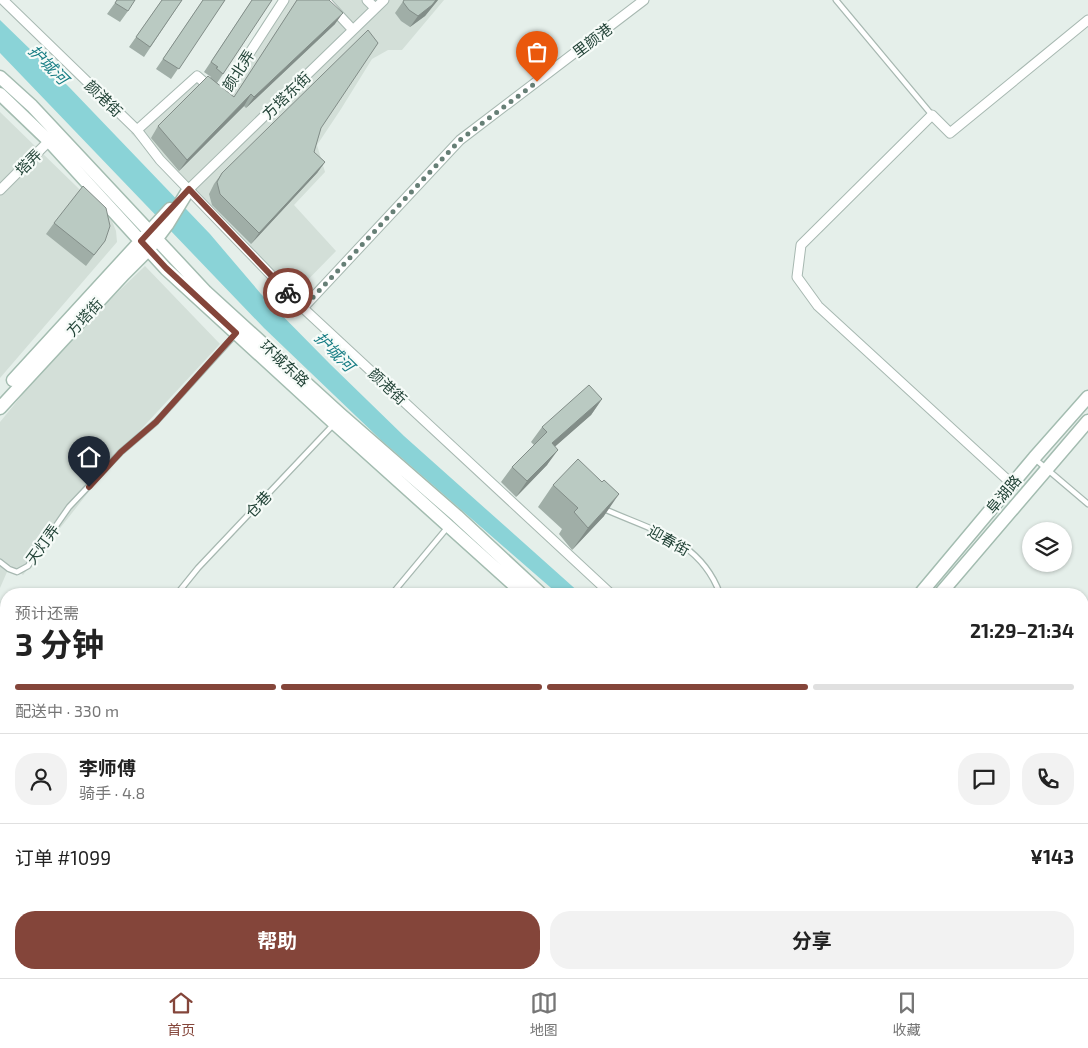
<!DOCTYPE html>
<html lang="zh">
<head>
<meta charset="utf-8">
<style>
	body { margin:0; font-family:"Exo 2","Noto Sans SC",sans-serif; background:#f2f2f2; color:#222; height:100vh; display:flex; flex-direction:column; font-size:19px; white-space:nowrap }
	* { box-sizing:border-box; margin:0 }
	p { font-size:16px; color:#767676 }
	.icon { flex:none; width:28px; height:28px; fill:none; stroke:currentColor; stroke-width:2; stroke-linecap:round; stroke-linejoin:round }
	.map { position:relative; flex:1; overflow:hidden }
	.details { position:absolute; left:0px; top:588px; width:1089px; height:391px; display:flex; flex-direction:column; background:#fff; border-radius:20px 20px 0 0; box-shadow:0 1px 4px #0004 }
	.details>* { flex:none }
	.tools { position:absolute; left:1022px; top:522px; display:grid; gap:10px }
	.tools a { display:grid; place-items:center; width:50px; height:50px; border-radius:50%; background:#fff; box-shadow:0 1px 4px #0004; font-size:25px }
	.pin { position:absolute; display:grid; place-items:center; width:42px; height:42px; color:#fff; margin:-51px -21px; border-radius:50% 50% 50% 0; rotate:-45deg; box-shadow:0 0 5px #0007 }
	.pin .icon { rotate:45deg }
	.courier { position:absolute; display:grid; place-items:center; width:50px; height:50px; margin:-25px; border:4px solid #84453a; border-radius:50%; background:#fff; color:#222; box-shadow:0 1px 6px #0007 }
	.overview em { font-style:normal; font-weight:700 }
	.overview div { display:flex; flex-direction:column-reverse }
	.overview { display:flex; align-items:center; justify-content:space-between; height:85px; padding:0 15px }
	h1 { font-size:32px; font-weight:700; line-height:38px }
	.bar { display:grid; grid-template-columns:repeat(4,1fr); gap:8px 5px; align-content:center; height:60px; padding:0 15px }
	.bar i { height:6px; border-radius:4px; background:#e0e0e0 }
	.bar .current { background:#84453a }
	.bar p { grid-column:span 4 }
	.line { display:flex; align-items:center; gap:12px; padding:0 15px; border-top:1px solid #e0e0e0 }
	.line div { flex:1 }
	.round { display:grid; place-items:center; flex:none; width:52px; height:52px; border-radius:20px; background:#f2f2f2 }
	.primary-button { display:flex; gap:10px; margin-top:auto; padding:10px 15px }
	.primary-button a { flex:1; height:58px; border-radius:20px; background:#84453a; color:#fff; font-size:20px; font-weight:700; line-height:58px; text-align:center }
	.primary-button a+a { background:#f2f2f2; color:#222 }
	.tab-bar { display:flex; justify-content:space-around; align-items:center; height:70px; border-top:1px solid #e0e0e0; background:#fff; font-size:14px; color:#767676 }
	.tab-bar a { display:grid; justify-items:center; gap:2px }
	.tab-bar .current { color:#84453a }
	.map>svg:first-child { display:block }
	.built { fill:#d3dfd8 }
	.water { fill:#8ad3d7 }
	.lines { fill:none; stroke-linecap:round; stroke-linejoin:round }
	.stream { stroke:#8ad3d7; stroke-width:3 }
	.lane-casing { stroke:#a7b8b1; stroke-width:7 }
	.street-casing { stroke:#a7b8b1; stroke-width:11 }
	.secondary-casing { stroke:#a3bcb0; stroke-width:15 }
	.lane { stroke:#fff; stroke-width:4.5 }
	.street { stroke:#fff; stroke-width:9 }
	.secondary { stroke:#fff; stroke-width:12 }
	.wall { fill:#a0aea7 }
	.shaded-wall { fill:#828d88 }
	.building { fill:#bacac2; stroke:#828d88 }
	.done { stroke:#667f76; stroke-width:5; stroke-dasharray:0 9 }
	.route { stroke:#84453a; stroke-width:6 }
	.labels { text-anchor:middle; dominant-baseline:central; stroke-width:4.5; stroke-linejoin:round; paint-order:stroke }
	.street-label { font-size:15px; fill:#224337; stroke:#f6fbf8 }
	.water-label { font-size:16px; font-style:italic; fill:#177d84; stroke:#f6fbf8 }
</style>
</head>
<body>
<div class="map">
<svg width="1088" height="978" viewBox="0 0 1088 978">
	<rect width="100%" height="100%" fill="#e5efea"/>
	<path class="built" d="M286,0h158l-42,50h-14l-16,9 -31,50 -24,36 8,27 -31,33 42,46 -44,45 -161,-163 64,-61 29,25z
		M0,112l112,109 4,10 1,11 -117,136z
		M145,266l75,78 -99,107 -98,124 -13,-10 -10,23v-166l27,-33 72,-79z
		M26,972l62,1 12,5h-77z"/>
	<path class="water" d="M0,20l69,67 141,147 51,60 69,70 74,72 177,158h-23l-177,-154 -117,-112 -264,-275z"/>
	<g class="lines">
		<path class="stream" d="M0,693l6,1
			M1082,710l6,-5
			M705,972l8,6
			M542,978l2,-6
			M785,978l8,-6"/>
		<g class="lane-casing">
			<path id="lane" d="M836,0l96,115
				M1035,459l53,45
				M602,508c48,22 98,31 118,86
				M0,562l9,7 8,3 11,-6 41,-59 52,-55 35,-30 79,-87
				M177,594l21,-26 136,-144
				M392,594l55,-66
				M1082,638l6,-7
				M0,672h6
				M0,706l6,1
				M1082,720l6,-4
				M248,972l11,6
				M1068,972l5,6
				M18,978l2,-6
				M112,978l3,-6
				M280,978l2,-6
				M564,978l3,-6"/>
		</g>
		<g class="street-casing">
			<path id="street" d="M3,0l134,130 23,30 143,148 308,286
				M325,0l28,30
				M367,0l8,8
				M137,130l60,-54 24,21 63,-97
				M189,189l195,-189
				M0,190l53,-53
				M303,308l157,-168 184,-140
				M1012,484l-194,-178 -21,-29 4,-32 131,-130 18,18 138,-113
				M519,978l2,-6"/>
		</g>
		<g class="secondary-casing">
			<path id="secondary" d="M0,77l32,29 174,186 134,122 117,102 84,78
				M0,94l49,47 117,128 168,154 190,171
				M13,380l157,-171
				M0,408l124,-134 25,-25 18,-24 22,-36
				M920,594l114,-136 54,-61
				M940,594l148,-173
				M863,972l3,6"/>
		</g>
		<use href="#lane" class="lane"/>
		<use href="#street" class="street"/>
		<use href="#secondary" class="secondary"/>
	</g>
	<path class="wall" d="M117,0l11,11 -8,11 -13,-8z
		M162,0h20l-38,57 -15,-10z
		M203,0h22l-54,79 -15,-10z
		M252,0l-29,74 -6,9 17,14 63,-97h32l6,24 -89,84 -2,-2 -65,65 -28,-33 7,-12 52,-48 1,-1 -7,-5z
		M404,0h34l-13,16 -15,11 -9,-6 -6,-8z
		M321,128l-7,24 11,10 -8,11 -66,71 -39,-39 -3,-11 5,-10 8,-11z
		M54,223l51,18 -19,25 -40,-32z
		M602,399l-11,16 -36,31 -8,19 -31,32 -15,-15 11,-15 22,-22 -3,-3 11,-15z
		M553,485l51,31 -32,34 -13,-16 3,-5 -24,-22z
		M312,972h62l11,6h-75z
		M414,972h33l5,2 1,-2h22l-2,6h-61z"/>
	<path class="shaded-wall" d="M436,0h2l-13,16 -15,11 8,-11z
		M343,13l-8,11 -89,84 8,-11z
		M251,94l-7,12 -65,65 8,-11z
		M325,162l-8,11 -66,71 8,-11z
		M602,399l-11,16 -50,44 11,-16z
		M558,450l-11,15 -31,32 11,-16z
		M619,494l-15,22 -32,34 16,-22z"/>
	<path class="building" d="M117,0h18l-7,11 -13,-8z
		M162,0h20l-32,47 -14,-10z
		M203,0h22l-46,69 -16,-10z
		M252,0h20l-49,74 -7,-6 2,-1 -7,-5z
		M297,0h32l14,13 -89,84 -3,-3 -64,66 -29,-34 50,-50 26,21z
		M404,0h32l-4,5 -14,11 -9,-6 -6,-8z
		M368,30l10,13 -57,85 -7,24 11,10 -66,71 -39,-39 -3,-12 5,-9z
		M83,186l23,22 4,18 -5,15 -11,14 -40,-32z
		M589,385l13,14 -50,44 6,7 -31,31 -15,-14 35,-35 -5,-5z
		M578,459l24,23 2,-2 15,14 -31,34 -14,-16 4,-4 -25,-23z
		M0,972l12,6h-12z
		M315,972h59l11,6h-65l-6,-3z
		M421,972h26l7,3 1,-3h20l-2,6h-40z
		M821,972h3l9,6h-15z"/>
	<g class="lines">
		<path class="done" d="M288,293l15,15 157,-168 77,-58"/>
		<path class="route" d="M89,487l32,-35 35,-30 80,-89 -70,-65 -25,-27 48,-52 99,104"/>
	</g>
	<g class="labels">
		<g class="street-label">
			<text transform="translate(592 40) rotate(-37)">里颜港</text>
			<text transform="translate(238 70) rotate(-57)">颜北弄</text>
			<text transform="translate(286 95) rotate(-44)">方塔东街</text>
			<text transform="translate(104 98) rotate(44)">颜港街</text>
			<text transform="translate(28 162) rotate(-45)">塔弄</text>
			<text transform="translate(84 317) rotate(-47)">方塔街</text>
			<text transform="translate(285 363) rotate(43)">环城东路</text>
			<text transform="translate(388 386) rotate(43)">颜港街</text>
			<text transform="translate(1003 494) rotate(-50)">阜湖路</text>
			<text transform="translate(258 504) rotate(-47)">仓巷</text>
			<text transform="translate(669 540) rotate(29)">迎春街</text>
			<text transform="translate(42 544) rotate(-54)">天灯弄</text>
		</g>
		<g class="water-label">
			<text transform="translate(49 64) rotate(45)">护城河</text>
			<text transform="translate(335 351) rotate(45)">护城河</text>
		</g>
	</g>
</svg>
<div class="tools">
<a><svg class="icon" aria-label="layers" viewBox="0 0 24 24"><path d="M12 4l9 5-9 5-9-5zM3 14l9 5 9-5"/></svg></a>
</div>
<div class="pin" style="left:537px;top:82px;background:#ea580c"><svg class="icon" aria-label="bag" viewBox="0 0 24 24"><path d="M5 8h14l-1 12H6zM9 8a3 3 0 0 1 6 0"/></svg></div>
<div class="pin" style="left:89px;top:487px;background:#1f2937"><svg class="icon" aria-label="home" viewBox="0 0 24 24"><path d="M3 11l9-7 9 7M6 9v11h12V9"/></svg></div>
<div class="courier" style="left:288px;top:293px"><svg class="icon" aria-label="bike" viewBox="0 0 24 24"><circle cx="6" cy="16" r="4"/><circle cx="18" cy="16" r="4"/><path d="M6 16l4-8h5l3 8M10 8l3 8H6M13 5h3"/></svg></div>
<section class="details">
<div class="overview"><div><h1>3 分钟</h1><p>预计还需</p></div><em>21:29–21:34</em></div>
<div class="bar"><i class="current"></i><i class="current"></i><i class="current"></i><i></i><p>配送中 · 330 m</p></div>
<div class="line" style="height:90px"><a class="round"><svg class="icon" aria-label="person" viewBox="0 0 24 24"><circle cx="12" cy="8" r="4"/><path d="M4 21q1-7 8-7t8 7"/></svg></a><div><b>李师傅</b><p>骑手 · 4.8</p></div><a class="round"><svg class="icon" aria-label="chat" viewBox="0 0 24 24"><path d="M4 5h16v11H9l-5 4z"/></svg></a><a class="round"><svg class="icon" aria-label="phone" viewBox="0 0 24 24"><path d="M5 4h4l2 5-3 2q2 4 5 5l2-3 5 2v4C11 20 4 13 5 4z"/></svg></a></div>
<div class="line" style="height:65px"><div>订单 #1099</div><b>¥143</b></div>
<div class="primary-button"><a>帮助</a><a>分享</a></div>
</section>
</div>
<nav class="tab-bar">
<a class="current"><svg class="icon" aria-label="home" viewBox="0 0 24 24"><path d="M3 11l9-7 9 7M6 9v11h12V9"/></svg>首页</a>
<a><svg class="icon" aria-label="map" viewBox="0 0 24 24"><path d="M3 6l6-2 6 2 6-2v14l-6 2-6-2-6 2zM9 4v14M15 6v14"/></svg>地图</a>
<a><svg class="icon" aria-label="saved" viewBox="0 0 24 24"><path d="M7 4h10v16l-5-4-5 4z"/></svg>收藏</a>
</nav>
</body>
</html>
